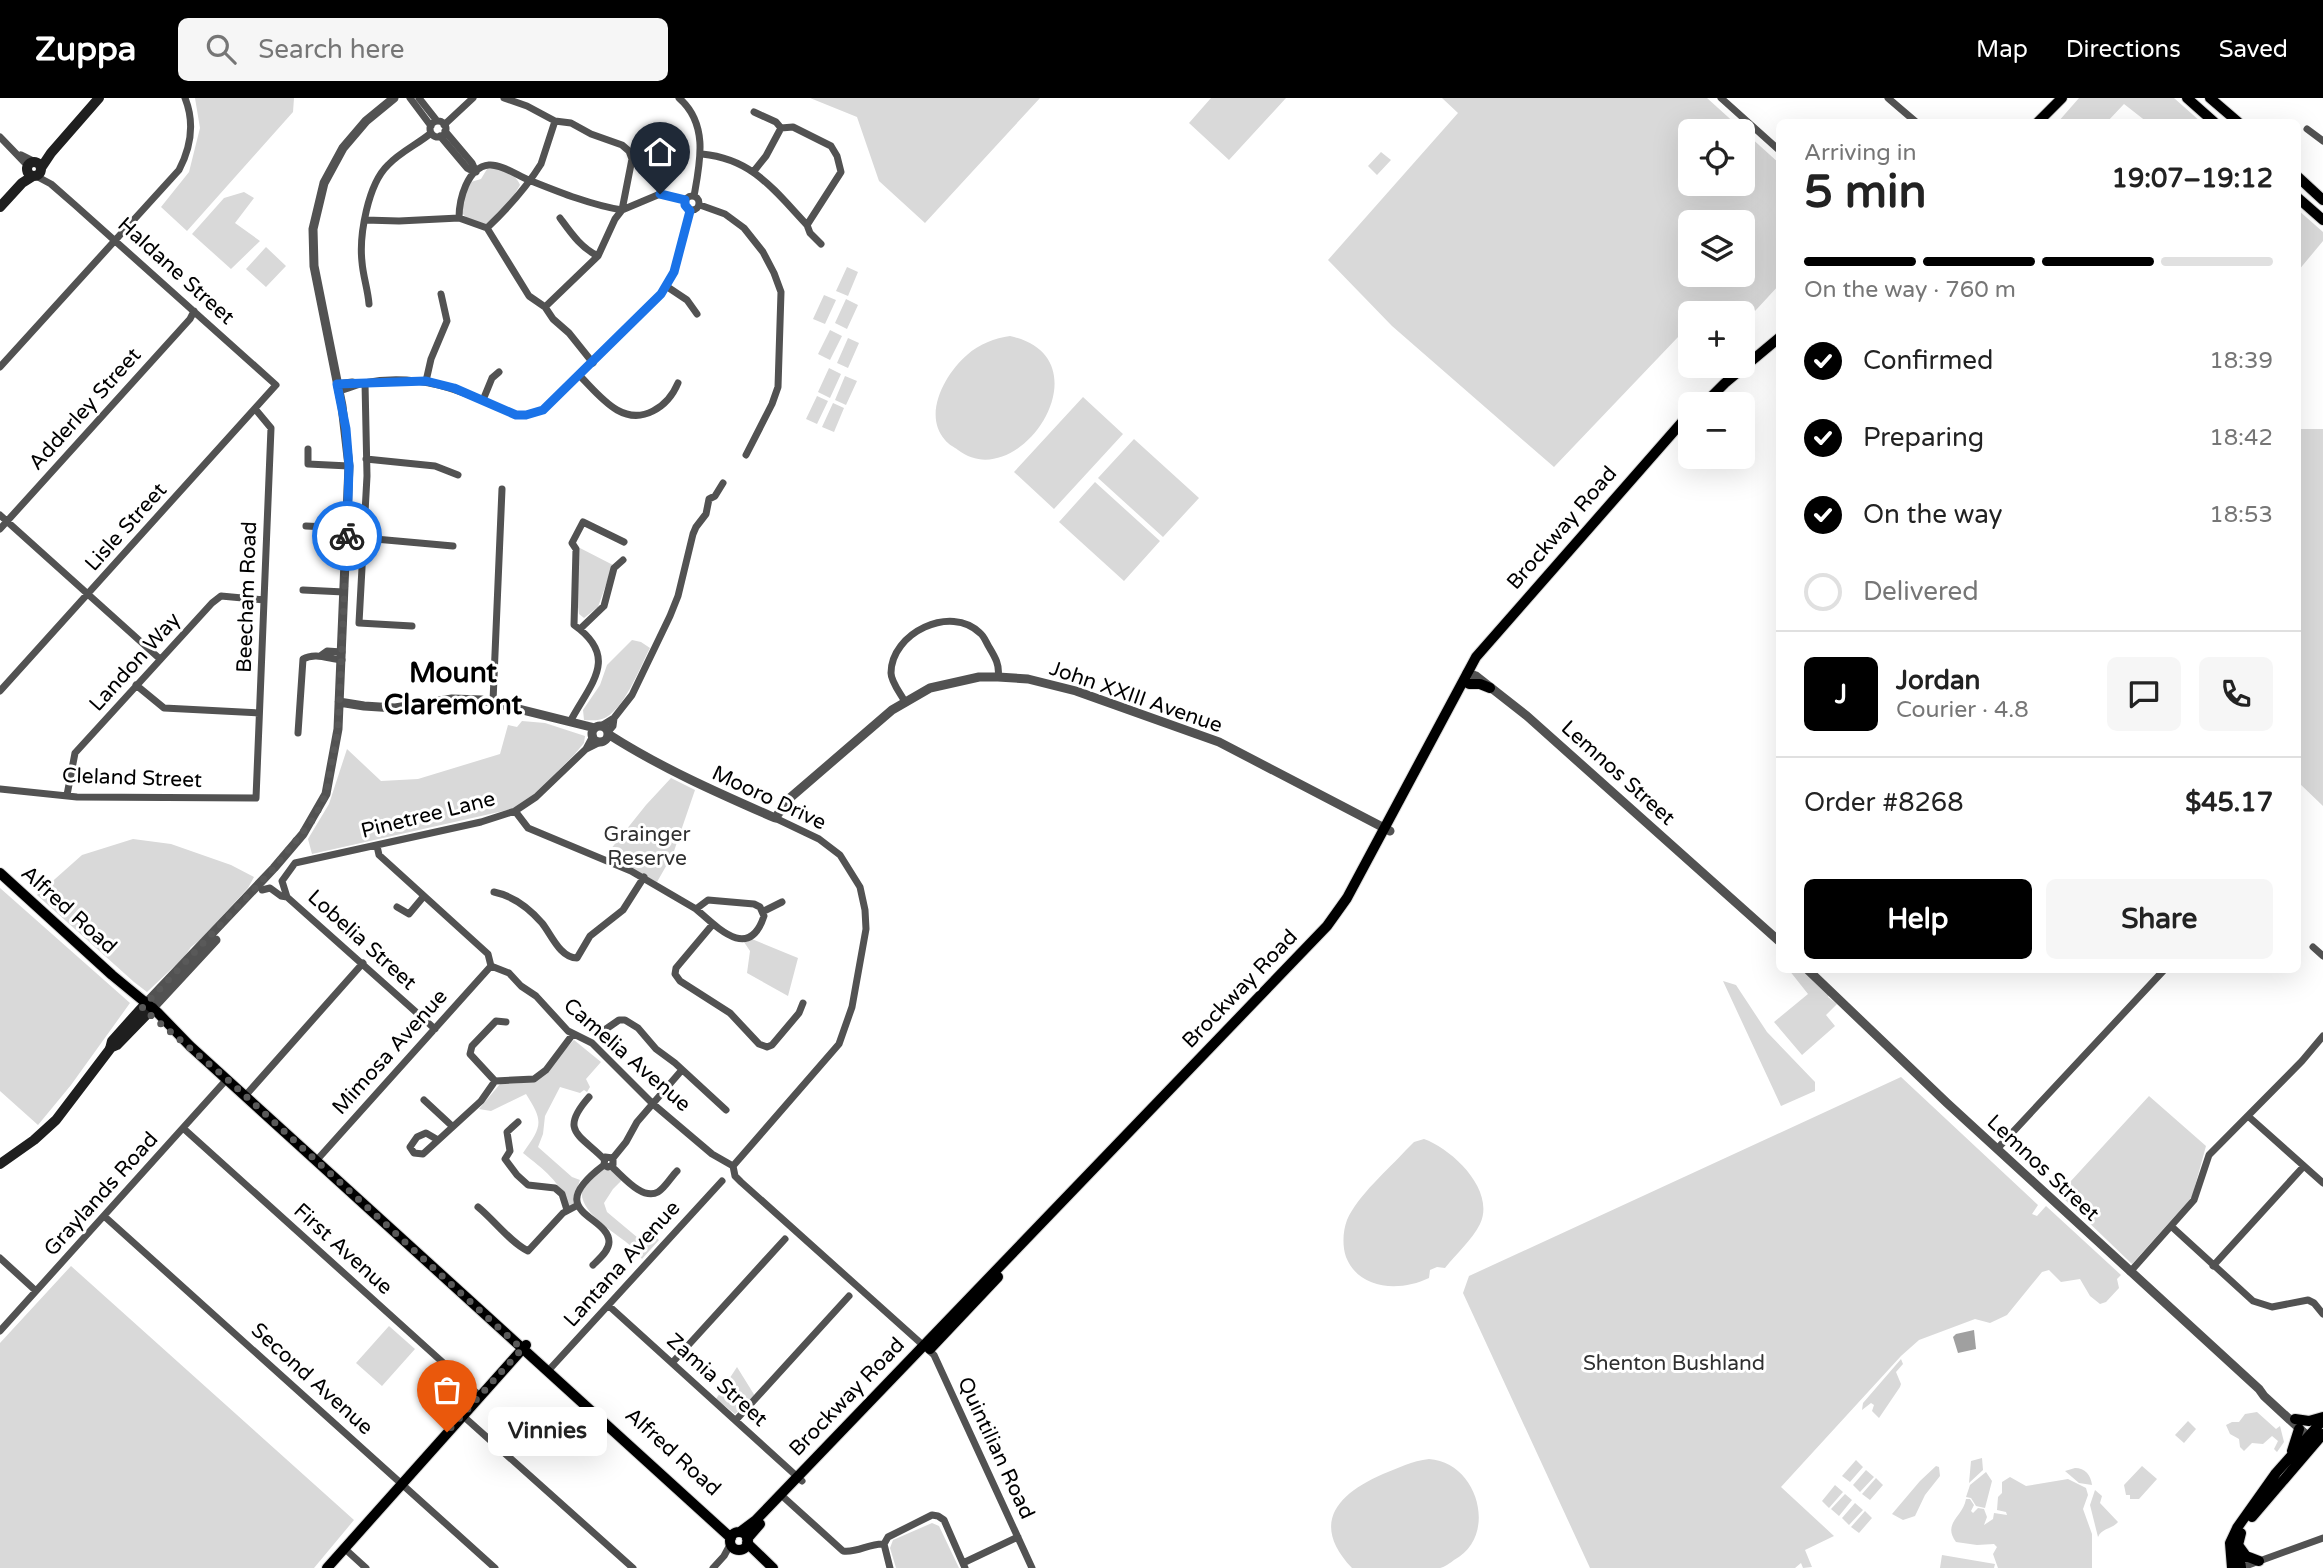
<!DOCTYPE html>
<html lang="en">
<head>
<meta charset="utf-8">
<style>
	body { margin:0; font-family:"Varela Round",sans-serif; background:#f6f6f6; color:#222; height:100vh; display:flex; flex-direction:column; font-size:26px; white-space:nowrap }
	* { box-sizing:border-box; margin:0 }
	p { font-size:23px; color:#767676 }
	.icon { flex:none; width:38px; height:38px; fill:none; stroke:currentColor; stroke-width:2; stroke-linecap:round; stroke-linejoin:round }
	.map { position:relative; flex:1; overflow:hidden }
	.sheet { position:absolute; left:1776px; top:21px; width:525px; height:854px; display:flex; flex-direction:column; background:#fff; border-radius:10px; box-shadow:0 7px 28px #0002 }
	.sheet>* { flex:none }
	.tools { position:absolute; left:1678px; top:21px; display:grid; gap:14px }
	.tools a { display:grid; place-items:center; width:77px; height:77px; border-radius:10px; background:#fff; box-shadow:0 7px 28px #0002; font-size:35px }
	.pin { position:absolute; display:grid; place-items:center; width:60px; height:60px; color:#fff; margin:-72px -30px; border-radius:50% 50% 50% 0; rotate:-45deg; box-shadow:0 0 7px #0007 }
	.pin .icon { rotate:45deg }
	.courier { position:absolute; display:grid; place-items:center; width:70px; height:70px; margin:-35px; border:5px solid #1a73e8; border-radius:50%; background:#fff; color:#222; box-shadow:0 2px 9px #0007 }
	.bubble { position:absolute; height:49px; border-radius:10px; background:#fff; box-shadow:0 7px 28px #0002; font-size:23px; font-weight:700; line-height:49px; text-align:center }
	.head em { font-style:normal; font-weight:700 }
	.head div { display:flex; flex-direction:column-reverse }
	.head { display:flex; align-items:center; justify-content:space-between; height:119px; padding:0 28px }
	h1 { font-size:46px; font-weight:700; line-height:52px }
	.bar { display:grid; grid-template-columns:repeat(4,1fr); gap:10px 7px; align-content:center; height:84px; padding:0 28px }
	.bar i { height:9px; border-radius:5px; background:#e0e0e0 }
	.bar .on { background:#000 }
	.bar p { grid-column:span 4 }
	.line { display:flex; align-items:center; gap:18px; padding:0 28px; border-top:2px solid #e0e0e0 }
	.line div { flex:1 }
	.round { display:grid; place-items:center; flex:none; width:74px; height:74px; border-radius:10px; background:#f6f6f6 }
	ol { padding:0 28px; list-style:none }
	li { display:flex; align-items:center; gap:21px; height:77px }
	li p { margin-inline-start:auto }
	li .icon { padding:7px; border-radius:50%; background:#000; color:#fff; stroke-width:4 }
	li:last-child { color:#767676 }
	li i { width:38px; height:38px; border:4px solid #e0e0e0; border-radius:50% }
	.primary-button { display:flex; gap:14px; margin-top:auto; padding:14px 28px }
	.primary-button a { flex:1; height:80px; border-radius:10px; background:#000; color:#fff; font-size:28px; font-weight:700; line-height:80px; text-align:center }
	.primary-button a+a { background:#f6f6f6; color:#222 }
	header { display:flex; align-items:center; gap:42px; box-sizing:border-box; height:98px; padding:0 35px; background:#000; color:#fff }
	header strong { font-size:33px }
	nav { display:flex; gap:38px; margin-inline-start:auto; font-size:24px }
	.search { width:490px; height:63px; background:#f6f6f6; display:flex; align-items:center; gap:18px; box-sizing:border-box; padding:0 24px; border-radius:10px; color:#767676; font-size:26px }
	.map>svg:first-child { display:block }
	.green { fill:#d9d9d9; fill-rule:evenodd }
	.water { fill:#a0a0a0 }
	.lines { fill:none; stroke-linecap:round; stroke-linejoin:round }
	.primary-casing { stroke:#dbdbdb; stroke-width:12 }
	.minor { stroke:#525252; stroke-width:7 }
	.tertiary { stroke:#525252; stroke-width:9 }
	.secondary { stroke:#1f1f1f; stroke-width:10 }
	.primary { stroke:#000; stroke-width:10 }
	.done { stroke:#595959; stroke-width:7; stroke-dasharray:0 12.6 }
	.route { stroke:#1a73e8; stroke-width:9 }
	.labels { text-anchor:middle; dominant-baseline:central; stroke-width:6; stroke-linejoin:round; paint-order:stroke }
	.street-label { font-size:21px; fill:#000; stroke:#fff }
	.park-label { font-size:21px; fill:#303030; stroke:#fff }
	.district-label { font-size:28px; font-weight:bold; fill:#000; stroke:#fff }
</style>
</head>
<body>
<header>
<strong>Zuppa</strong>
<div class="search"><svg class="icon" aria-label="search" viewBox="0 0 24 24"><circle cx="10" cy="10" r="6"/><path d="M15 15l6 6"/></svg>Search here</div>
<nav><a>Map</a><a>Directions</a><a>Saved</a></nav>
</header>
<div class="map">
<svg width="2323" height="1470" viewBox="0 0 2323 1470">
	<rect width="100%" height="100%" fill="#fff"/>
	<path class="green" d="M195,0h99l-1,14 -106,119 -26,-24 28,-35 11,-44z
		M810,0h230l-115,125 -46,-42 -22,-64z
		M1211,0h75l-57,62 -40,-37z
		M1442,0h265l73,66v120l-37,40v-11h-53v22l-11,1 -125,131 -162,-141 -64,-66 130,-147zM1690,33h53v53h-53zM1690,124h53v53h-53z
		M2079,0h95l27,24h-54l-23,-18 -17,18h-49z
		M1381,54l10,8 -14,15 -9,-9z
		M487,71c12,-2 29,4 33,16l-13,22 -20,17c-8,1 -21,-5 -25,-11l2,-16 7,-15 10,-3z
		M244,94l10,6 -19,25 25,18 -29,28 -39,-35 32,-36z
		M2298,112l25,22v9l-25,30z
		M266,149l20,19 -20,21 -20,-18z
		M847,169l11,5 -10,24 -12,-5z
		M824,197l12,5 -11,24 -12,-5z
		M846,201l12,6 -11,24 -12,-6z
		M830,232l12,6 -12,24 -12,-6z
		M1010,238c100,22 9,161 -52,114 -4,-3 -10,-6 -13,-10 -23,-26 1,-67 22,-85 12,-11 28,-17 43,-19z
		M848,240l11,5 -11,25 -11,-5z
		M829,270l12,6 -11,24 -12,-6z
		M845,278l12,5 -11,24 -11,-5z
		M817,298l11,5 -11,23 -11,-5z
		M1083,299l40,37 -69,75 -40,-37z
		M833,305l11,5 -10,24 -12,-5z
		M2298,331h25v377l-25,-24z
		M1134,341l65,59 -36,39 -65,-59z
		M1095,384l65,59 -36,40 -65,-59z
		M578,449l35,18 -15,42 -14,11 -5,-4 -1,-7z
		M632,542l9,2 9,6c-10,19 -27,65 -48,71 -5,2 -13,1 -18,1l-1,-10 17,-25 7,-20z
		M522,623l23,2 40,13 -1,7 -10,12 -53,52 -209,47 -4,-15 21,-35 18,-55 34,32 37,-2 82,-25 8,-29 9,2z
		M671,680l24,12 -22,64 -16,28 -51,-27 40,-50z
		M133,741l38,5 60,21 23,12 -6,11 -48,52 -9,7 -7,10 -37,35 -13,-10 -97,-87 45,-40z
		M0,790l130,115 -59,82 -33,40 -38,-34z
		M752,841l46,19 -10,38 -41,-23 3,-22 -6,-9z
		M1789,872h13l27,25 -1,2 9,7 -11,11 9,11 -33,29 -28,-33 34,-28z
		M1723,883l13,4 31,47 48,50v9l-34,15z
		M574,942l27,22 -15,17 4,8 -3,5 -3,-2 -4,3 -20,-6 -15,29 -2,18 -5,13 34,30 8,3 -5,14 1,10 -7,3c-8,-25 -26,-38 -46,-54 19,-27 21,-31 3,-59l-35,17 -12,-2 21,-25c53,0 41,-11 74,-44z
		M1901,979l137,128 -6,9 5,2 9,-10 75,69 -4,4 2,9 -13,14 -6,2 -10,-8 -10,-17 -19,3 -12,-12 -7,2 -35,43 -17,8 -15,-4 -56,21 -18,16 -120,131 53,49 -29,14 7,17 -9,1 -2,-5 -6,5h-205l-127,-275 6,-17z
		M2149,998l57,50 -14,51 -60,67 -73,-70z
		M1424,1041c28,10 72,51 56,85 -8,16 -24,30 -35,44l-8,-1 -7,3 -1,8c-29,14 -70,12 -83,-21 -4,-12 -3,-26 1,-37 11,-25 41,-50 59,-70l8,-8z
		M602,1069l9,2 11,11 -9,9 -9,14 3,9 37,31 11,-6 4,3 -17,19c-3,-4 -7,-9 -11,-13 -14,-13 -64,-39 -45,-65 4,-5 11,-10 16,-14z
		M71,1168l283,254 -40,48h-314v-225z
		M389,1228l26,23 -33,37 -26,-23z
		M1901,1261l2,5 -7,8 5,12 -1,3 -21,31 -7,-7 2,-6 -3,-2 -9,7 1,-7z
		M737,1269l18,29 -20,18 -19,-15z
		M2257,1314l19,17 4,-3 4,16 -7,10 -3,-3 4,-8 -6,-5 -9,8 -11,-1 -8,8 -4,-4 -1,-8 -9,-5 -4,-9 6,-3h7l6,-8z
		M2188,1323l8,8 -12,14 -9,-8z
		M1982,1360l1,12 -14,13 2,-22z
		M1429,1361c49,3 70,77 25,101 -4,3 -9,7 -14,8 -8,0 -19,0 -28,0 -20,0 -40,0 -60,0 -42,-44 -15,-74 31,-94 15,-6 29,-13 46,-15z
		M1856,1362l7,7 -13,15 -8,-6z
		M1936,1368l3,1 1,9 -15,19 -10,21 -12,4 -11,-6 28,-33z
		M2142,1368l15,13 -18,20h-9v-4h-4l-2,-10z
		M2075,1370c10,0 16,7 17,17l-13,-2 -14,-12z
		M1866,1372l8,7 -14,15 -7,-7z
		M1986,1374l6,9 -7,27 -9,-2 -5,-8 -5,-1 4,-12z
		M2010,1379l16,9 42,-7 18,9 2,7 -5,14 9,25v34h-94l-5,-14 4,-7 -3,-3 -17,1 -21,-3c-14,-19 7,-25 10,-43h4l4,6 -3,6 2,2 5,-5 6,1 3,8 -3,8 9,-6 1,-6 13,2 -1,-3 -9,-2 1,-13 4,-4v-11z
		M1876,1380l7,7 -13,15 -8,-6z
		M1835,1387l8,7 -14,16 -7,-7z
		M2095,1392l7,6 -2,7 18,19c-6,7 -16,6 -20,15l-8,-32z
		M1845,1396l7,6 -13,16 -8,-7z
		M1855,1405l8,7 -14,15 -7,-7z
		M1865,1413l7,7 -13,15 -8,-6z
		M932,1425l7,3 20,42h-63l-6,-20 3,-8z
		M1942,1457l53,9 -1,4h-54z"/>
	<path class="water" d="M1974,1232l2,19 -18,4 -5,-16 3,-3z"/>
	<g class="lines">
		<g class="primary-casing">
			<path id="primary" d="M2187,0l27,24
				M2210,0l28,24
				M2038,24l24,-24
				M2298,79l25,23
				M2298,100l25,22
				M1704,306l21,-21 55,-46
				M1469,586h11l10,4
				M0,775l112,102 45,37 33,34 541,492
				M930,1251l68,-72
				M2295,1321l14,2 14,-4
				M2292,1353l7,-22
				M2252,1419l71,-83
				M740,1434l16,-12 571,-594 20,-28 129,-241 214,-244
				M730 1443a9 9 0 1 1 18 0a9 9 0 1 1-18 0Z
				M747,1441l13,-15
				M747,1445l26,25
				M2238,1447l8,11 13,5
				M327,1470l199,-223
				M2232,1470l-2,-25 7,-15 39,-55 47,-53
				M2241,1470l-3,-23 3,-12"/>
		</g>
		<path class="minor" d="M410,0l21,28
			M419,0l18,23
			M504,0l23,8 28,15 16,2 20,11 31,11 7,6 3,8 -10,51 -7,9 -17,37 -53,51 8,12 16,14 24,30
			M679,0c30,26 21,65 15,98
			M1721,0l59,53
			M1888,0l28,24
			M754,14l22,10 5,6 -15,28 -12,15
			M555,23l-14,43c-15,24 -34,45 -54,64l-28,-10c0,-18 8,-51 30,-53 13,-1 29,11 40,15 30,12 62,25 93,30
			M430 31a8 8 0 1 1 16 0a8 8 0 1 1-16 0Z
			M444,27l29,-27
			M781,30l12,-1 38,19 6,10 4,16 -34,53
			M2307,31l16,12
			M445,33l27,32 4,9
			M440,38l27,32 8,4
			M0,39l27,28
			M702,56c51,5 72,36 105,71l3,8 11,11
			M21,57l12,6
			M685 105a7 7 0 1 1 14 0a7 7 0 1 1-14 0Z
			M700,107l25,9 19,14 19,24 11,21 7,19 -3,95 -6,17 -26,51
			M622,112l38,-16 25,6
			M560,120c11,15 21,30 38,38
			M365,122l34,1 60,-3
			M487,130l42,68 16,11
			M666,188l21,14 10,14
			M369,206c-1,-14 -6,-28 -7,-42 -3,-27 6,-78 26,-97 12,-13 30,-21 43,-32
			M0,269l179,-197c12,-23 16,-47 6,-72
			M580,278c20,20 42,51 73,35 12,-6 20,-16 25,-28
			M426,283l5,-22 16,-38 -6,-27
			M365,285l2,93 -8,147 53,3
			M337,286l15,-2 8,2
			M338,293c10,-2 17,-6 26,-8 57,-12 102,10 152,32h10l17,-5 118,-116 13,-22 16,-61
			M483,302l9,-22 7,-6
			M308,351v15l41,2
			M366,361l69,7 23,9
			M0,417l160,144
			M306,428l41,2
			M0,431l190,-210 4,-8
			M364,440l89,8
			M303,492l41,2
			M580,531l24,-23 10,-38 9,-8
			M320,558l7,-5 15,1
			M136,587l28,23 95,5
			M0,593l276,-306 -201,-180 -24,-21 -15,-8
			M493,603l9,-212
			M905,604c-4,-8 -14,-20 -14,-29 0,-40 60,-69 89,-40 4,3 6,9 9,14 6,10 11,18 9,30
			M570,624c19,-37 51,-64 4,-97l2,-76 -4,-6 11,-21 41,20
			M601,628l13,-8
			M608,634l5,-6 1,-8 18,-23 38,-79 8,-20 15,-62 3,-7 10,-13 3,-15 6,-3 8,-13
			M298,635l5,-74c12,-7 26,0 39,1
			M586,651l7,-13
			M0,691l77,8 179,1 15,-370 -15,-18
			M67,697l8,-42 137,-150 9,-7 43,4
			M515,713l13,17 103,43 65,38 12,-9 46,4 6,3 4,9c-15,46 -47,11 -68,-7
			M377,748l2,9 109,99 3,12 18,7 12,13 15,10 32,35 24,12 61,61 59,50 21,12
			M262,792l8,-2 11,8 6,1 148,132
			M494,794c19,4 35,16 48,31 9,11 18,35 35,35l13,-22 33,-26 21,-33
			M287,799l-5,-16 13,-18 186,-41 34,-11 21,-14 50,-48 14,-7
			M397,809l12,7 15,-18
			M764,813l18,-9
			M713,826l-37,44 -1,6 5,7 50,32 29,31 8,3 5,-2 27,-32 4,-10
			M2313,849l10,9
			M606,931l13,-9h6l13,8 18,21 19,14 51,47
			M495,983l-25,-27 2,-8 24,-25 10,1
			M245,998l118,-133
			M589,999c-30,34 -10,37 15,62
			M424,1002l28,26
			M2248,1018l75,67
			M518,1024l-11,10 3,19 -5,8 12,16 11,10 27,3 7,6 5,16
			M183,1030l297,268
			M438,1042l-12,-7 -9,4 -7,10 4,6 9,1 58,-53 14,-20 39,-2 12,-9 27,-36
			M1997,1051l167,-179
			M613,1060l-8,-1 -1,8 4,2 5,-2v-7l13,-16 11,-20 44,-51
			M316,1063l175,-195
			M611,1068c11,9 31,35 47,26 7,-4 13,-15 19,-21
			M733,1068l2,10 6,6 193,173 98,213
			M733,1068l106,-122 13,-37 14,-78 -1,-19 -5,-23 -20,-32 -21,-16 -44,-21
			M478,1109c16,13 33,36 50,44l35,-38 15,-8
			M104,1118l391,352
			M2171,1128l82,75 19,6 36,-7 6,3 9,11
			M0,1160l36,33
			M593,1167c6,-6 16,-14 16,-23 0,-27 -69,-29 -5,-77
			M2213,1168l91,-100
			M2130,1174l64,-72 15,-45 93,-94 21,-25
			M609,1208l193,175
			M0,1233l227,-252
			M672,1265l113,-124
			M548,1273l174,-190
			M462,1317l171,153
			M736,1322l113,-124
			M780,1396l63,57c15,2 26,-8 41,-7
			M344,1450l22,20
			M963,1465l55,-26
			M713,1470l11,-12 7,-13
			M890,1470l-6,-24 4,-7 44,-22 6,1 6,4 21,48
			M2240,1470l83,-30"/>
		<path class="tertiary" d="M1467,575l9,3 51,40 253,226
			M339,604l25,4 31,2 57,-9 30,1 113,28
			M592 636a8 8 0 1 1 16 0a8 8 0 1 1-16 0Z
			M608,636c53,34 110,59 167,84l16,-21 101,-87 38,-22 49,-11h19l30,2 48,12 143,51 171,89
			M1808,872l139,133 312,286 5,7 49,45
			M147,904l127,-134 29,-34 23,-40 12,-65 11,-263 -7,-60 -28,-140 -1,-37 11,-46 19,-35 23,-27 28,-23
			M153,910l63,-68"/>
		<path class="secondary" d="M27 71a7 7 0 1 1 14 0a7 7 0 1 1-14 0Z
			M41,70l10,-15 48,-55
			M0,109l22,-24 11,-7
			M110,950l7,-3 36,-37
			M0,1066l34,-24 22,-20 54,-71 2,-8 35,-39"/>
		<use href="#primary" class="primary"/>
	</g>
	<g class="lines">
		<path class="done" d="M347,438l-9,193 -12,65 -12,24 -40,50 -132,140 85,71 295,270 -75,83"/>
		<path class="route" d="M347,438l2,-70 -3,-37 -9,-45 89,-3 28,7 62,27h10l17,-5 118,-116 13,-22 16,-61 -5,-6v-5l-25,-6"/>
	</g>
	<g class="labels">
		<g class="street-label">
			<text transform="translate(176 173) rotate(42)">Haldane Street</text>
			<text transform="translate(85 311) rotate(-48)">Adderley Street</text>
			<text transform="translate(126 429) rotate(-48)">Lisle Street</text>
			<text transform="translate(1562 430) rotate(-49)">Brockway Road</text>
			<text transform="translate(247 499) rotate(-88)">Beecham Road</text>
			<text transform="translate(135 564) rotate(-48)">Landon Way</text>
			<text transform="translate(1136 599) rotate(19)">John XXIII Avenue</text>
			<text transform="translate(1618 675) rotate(42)">Lemnos Street</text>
			<text transform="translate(132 680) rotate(2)">Cleland Street</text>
			<text transform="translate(769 700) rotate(25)">Mooro Drive</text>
			<text transform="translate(428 717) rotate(-14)">Pinetree Lane</text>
			<text transform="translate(69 812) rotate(42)">Alfred Road</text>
			<text transform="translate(362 842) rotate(42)">Lobelia Street</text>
			<text transform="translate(1240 891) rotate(-46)">Brockway Road</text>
			<text transform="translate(390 954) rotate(-48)">Mimosa Avenue</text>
			<text transform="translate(627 957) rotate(41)">Camelia Avenue</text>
			<text transform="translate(2043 1070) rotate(43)">Lemnos Street</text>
			<text transform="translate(101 1096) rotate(-48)">Graylands Road</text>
			<text transform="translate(343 1151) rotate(42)">First Avenue</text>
			<text transform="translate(622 1166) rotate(-48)">Lantana Avenue</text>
			<text transform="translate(312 1281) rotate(42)">Second Avenue</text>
			<text transform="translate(717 1282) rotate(42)">Zamia Street</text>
			<text transform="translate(847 1299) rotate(-46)">Brockway Road</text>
			<text transform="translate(996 1350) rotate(65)">Quintilian Road</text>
			<text transform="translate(673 1354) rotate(42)">Alfred Road</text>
		</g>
		<g class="park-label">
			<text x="647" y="736">Grainger<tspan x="647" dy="24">Reserve</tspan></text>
			<text x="1674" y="1265">Shenton Bushland</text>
		</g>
		<g class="district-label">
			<text x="453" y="575">Mount<tspan x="453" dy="32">Claremont</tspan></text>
		</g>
	</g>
</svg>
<div class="tools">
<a><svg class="icon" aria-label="locate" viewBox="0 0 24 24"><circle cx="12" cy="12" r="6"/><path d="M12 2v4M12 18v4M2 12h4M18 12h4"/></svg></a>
<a><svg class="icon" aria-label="layers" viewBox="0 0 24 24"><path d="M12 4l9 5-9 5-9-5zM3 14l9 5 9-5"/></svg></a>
<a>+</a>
<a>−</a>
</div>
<div class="pin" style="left:447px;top:1334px;background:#ea580c"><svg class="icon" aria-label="bag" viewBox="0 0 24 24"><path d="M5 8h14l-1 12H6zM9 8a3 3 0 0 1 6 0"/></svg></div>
<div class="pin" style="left:660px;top:96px;background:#1f2937"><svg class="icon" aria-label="home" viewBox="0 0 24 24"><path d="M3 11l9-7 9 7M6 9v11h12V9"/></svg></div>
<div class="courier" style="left:347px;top:438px"><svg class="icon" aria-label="bike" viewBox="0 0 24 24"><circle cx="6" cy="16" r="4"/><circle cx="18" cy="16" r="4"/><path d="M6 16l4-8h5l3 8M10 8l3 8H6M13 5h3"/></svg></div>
<div class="bubble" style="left:488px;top:1309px;width:119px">Vinnies</div>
<section class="sheet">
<div class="head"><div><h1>5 min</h1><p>Arriving in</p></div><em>19:07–19:12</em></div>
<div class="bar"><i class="on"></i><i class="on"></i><i class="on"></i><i></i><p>On the way · 760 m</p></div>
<ol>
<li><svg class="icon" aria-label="check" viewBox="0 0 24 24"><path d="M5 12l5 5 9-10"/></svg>Confirmed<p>18:39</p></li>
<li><svg class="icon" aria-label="check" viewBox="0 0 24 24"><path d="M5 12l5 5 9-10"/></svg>Preparing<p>18:42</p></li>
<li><svg class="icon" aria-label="check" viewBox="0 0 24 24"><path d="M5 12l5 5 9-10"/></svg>On the way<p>18:53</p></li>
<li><i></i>Delivered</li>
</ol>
<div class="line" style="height:126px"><b class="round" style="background:#000;color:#fff">J</b><div><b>Jordan</b><p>Courier · 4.8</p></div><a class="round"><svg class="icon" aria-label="chat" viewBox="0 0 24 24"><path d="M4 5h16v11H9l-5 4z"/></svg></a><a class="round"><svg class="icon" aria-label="phone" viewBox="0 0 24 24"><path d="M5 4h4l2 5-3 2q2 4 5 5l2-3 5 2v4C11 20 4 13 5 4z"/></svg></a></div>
<div class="line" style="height:91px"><div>Order #8268</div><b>$45.17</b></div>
<div class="primary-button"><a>Help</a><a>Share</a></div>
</section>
</div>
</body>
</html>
